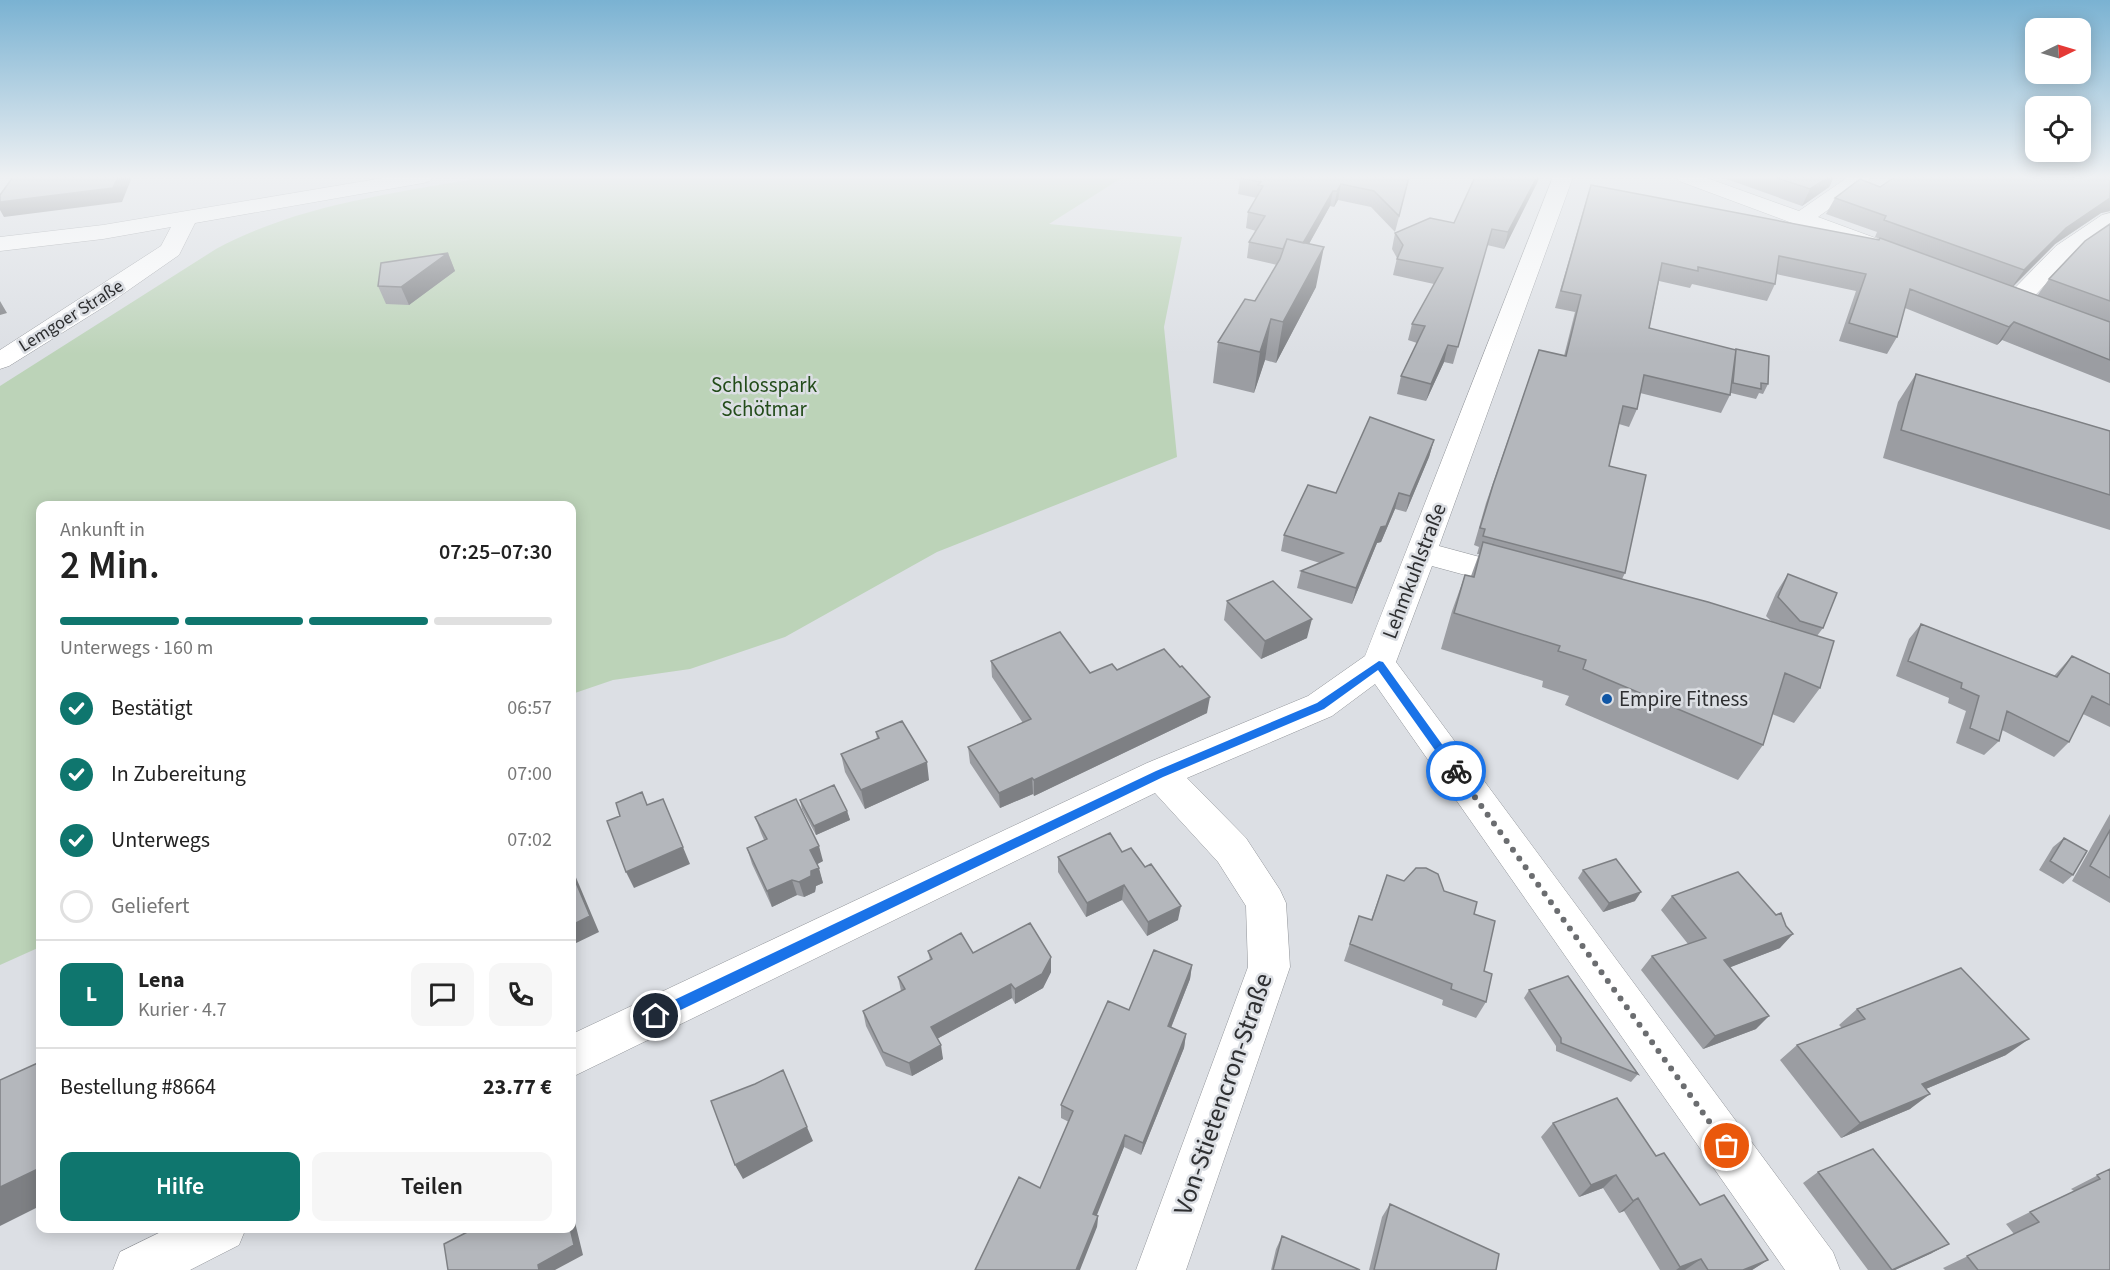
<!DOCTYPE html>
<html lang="de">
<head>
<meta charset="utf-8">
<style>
	body { margin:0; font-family:"Source Sans 3",sans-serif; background:#f6f6f6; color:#222; height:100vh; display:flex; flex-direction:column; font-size:22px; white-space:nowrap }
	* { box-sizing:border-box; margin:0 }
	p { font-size:20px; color:#767676 }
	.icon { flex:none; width:33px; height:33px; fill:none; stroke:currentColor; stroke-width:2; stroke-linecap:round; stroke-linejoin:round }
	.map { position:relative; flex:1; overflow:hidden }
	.panel { position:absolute; left:36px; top:501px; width:540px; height:732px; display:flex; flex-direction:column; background:#fff; border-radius:12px; box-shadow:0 3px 15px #0003 }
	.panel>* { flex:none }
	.needle { width:39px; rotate:85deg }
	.buttons { position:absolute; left:2025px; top:18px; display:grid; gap:12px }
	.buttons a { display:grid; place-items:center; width:66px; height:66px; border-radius:12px; background:#fff; box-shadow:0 3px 15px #0003; font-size:30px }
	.pin { position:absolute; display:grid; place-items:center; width:51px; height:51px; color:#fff; margin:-26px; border:3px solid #fff; border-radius:50%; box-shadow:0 2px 6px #0007 }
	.courier { position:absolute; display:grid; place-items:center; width:60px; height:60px; margin:-30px; border:4px solid #1a73e8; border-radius:50%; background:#fff; color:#222; box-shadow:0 2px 8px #0007 }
	.summary em { font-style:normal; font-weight:600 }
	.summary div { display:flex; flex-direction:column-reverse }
	.summary { display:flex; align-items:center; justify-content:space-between; height:102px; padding:0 24px }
	h1 { font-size:39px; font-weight:600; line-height:45px }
	.bar { display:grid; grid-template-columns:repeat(4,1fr); gap:9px 6px; align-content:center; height:72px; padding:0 24px }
	.bar i { height:8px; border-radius:4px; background:#e0e0e0 }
	.bar .current { background:#0f766e }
	.bar p { grid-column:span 4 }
	.line { display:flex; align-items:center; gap:15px; padding:0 24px; border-top:2px solid #e0e0e0 }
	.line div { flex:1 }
	.round { display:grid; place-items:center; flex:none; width:63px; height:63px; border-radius:12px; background:#f6f6f6 }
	ol { padding:0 24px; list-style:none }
	li { display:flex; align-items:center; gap:18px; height:66px }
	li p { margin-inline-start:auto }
	li .icon { padding:6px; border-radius:50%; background:#0f766e; color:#fff; stroke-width:4 }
	li:last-child { color:#767676 }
	li i { width:33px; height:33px; border:3px solid #e0e0e0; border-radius:50% }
	.action { display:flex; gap:12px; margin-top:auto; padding:12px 24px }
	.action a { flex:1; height:69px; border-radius:12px; background:#0f766e; color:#fff; font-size:24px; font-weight:600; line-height:69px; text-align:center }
	.action a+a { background:#f6f6f6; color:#222 }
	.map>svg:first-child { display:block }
	.green { fill:#bcd3b8 }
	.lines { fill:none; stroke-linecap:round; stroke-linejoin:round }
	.minor-casing { stroke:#92959a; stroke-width:1 }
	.minor { fill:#fff; fill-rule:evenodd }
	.wall { fill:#9b9da2 }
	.shaded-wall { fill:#7e8084 }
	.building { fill:#b4b7bc; stroke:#7e8084; stroke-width:1.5 }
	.route { fill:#1a73e8 }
	.done { stroke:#6b6d70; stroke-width:6; stroke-dasharray:0 10.8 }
	.poi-dot { fill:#1056a5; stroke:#dcdfe4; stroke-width:2 }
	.labels { text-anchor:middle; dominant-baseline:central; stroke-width:5; stroke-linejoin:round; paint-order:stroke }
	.far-street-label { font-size:18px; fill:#2e2f31; stroke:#dcdfe4 }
	.park-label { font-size:21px; fill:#234c1a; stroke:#dcdfe4 }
	.street-label { font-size:21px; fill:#2e2f31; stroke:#dcdfe4 }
	.poi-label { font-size:21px; fill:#2e2f31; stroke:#dcdfe4; text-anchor:start }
	.near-street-label { font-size:26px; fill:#2e2f31; stroke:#dcdfe4 }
</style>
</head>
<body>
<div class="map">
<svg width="2110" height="1270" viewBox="0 0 2110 1270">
	<rect width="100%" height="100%" fill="#dcdfe4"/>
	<path class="green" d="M484,177h639l-74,47 133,13 -18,90 13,130 -240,95 -152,85 -95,32 -77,11 -41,14v-188h-532v441l-40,18v-579l216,-137c84,-45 176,-55 268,-72z"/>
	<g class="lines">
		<g class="minor-casing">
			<path id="minor" d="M389,177h44l-3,4 -7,2 -228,40 -16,32 -69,48 -101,63 -9,3v-19l161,-104 10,-19 -68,12 -103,12v-14l103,-12z
				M1553,177h20l-134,369 89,24 5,8 -5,8 -11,3 -85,-23 -36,96 437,590 7,18h-55l-410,-586 -43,32 -145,62 59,60 34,52 6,13 4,64 -104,303h-50l112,-303 -2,-61 -28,-44 -63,-69 -583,284v-43l575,-271 161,-67 57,-40z
				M1676,177h28l95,34 49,-34h23l-3,4 -50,36 71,26 3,5 -3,5h-16l-194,-72z
				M2110,213v17l-38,26 -45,48 -9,2 -9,-2 -3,-5 3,-5 47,-48 46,-31z
				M169,1228h77l-7,17 -49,25h-77l7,-18z"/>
		</g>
		<use href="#minor" class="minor"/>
	</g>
	<path class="wall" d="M1222,177h229l-42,2 -14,53 -24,-25 -33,-7 -4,7 -4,-1 -21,38 7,43 -40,76 -11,-3 -11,33 -41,-10 5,-41 37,-41 22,-36 -30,-7 2,-16 7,-11 -10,-3 2,-16 9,-14 -19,-4 2,-14z
		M1540,177l-36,72 -17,-4 -34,119 -9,-2 -18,39 -29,-7 4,-18 16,-33 -9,-3 4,-16 22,-40 -41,-9 4,-17 -5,-9 3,-16 59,-10z
		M1721,177h113l-5,10 -27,19z
		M2110,177v34l-9,2 -46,31 -42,43 24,9 12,-17 61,-55v159l-108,-43 -5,5 -92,-37 -8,29 -10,17 -48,-13 17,-50 -80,-17 -1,10 -8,17 -75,-17 -2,4 -31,-7 -10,47 119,56 -5,10 -4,-1 -3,6 -25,-6 -10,20 -81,-20 -3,16 -8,18 -10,-3 -10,42 16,107 -3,6 149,42 -5,-5 10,-23 12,-19 35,54 -6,8 3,52 -26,35 -22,-9 -9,31 -25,35 -173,-75 4,-9 -27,-9 1,-6 -102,-32 11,-38 13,-36 6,1 8,-22h-2l2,-7 -5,-2 12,-42 53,-153 25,6 11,-44 -20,-4 31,-107 5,-16 288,55 1,-1 -5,-2 2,-5 -51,-18 9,-16 45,-11z
		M448,253l7,18 -46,34 -23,-1 -8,-18z
		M1916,374l194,57v99l-227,-72 15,-56z
		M1434,440l-5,17 -23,55 -11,-3 -14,33 -4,1 -25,61 -55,-16 4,-17 19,-8 -39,-12 3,-16 52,-42z
		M1227,601l80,37 -46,21 -37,-39z
		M1921,624l133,52 18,-20 38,18v53l-27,-13 -14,28 -15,15 -52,-27 -3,11 -15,14 -28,-12 10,-32 -18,-8 1,-5 -53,-22 13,-37z
		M991,661l99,12 27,-3 90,43 -173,83 -1,-2 -33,14 -30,-45 -2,-16 55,-24 -31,-46z
		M876,732l53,48 -64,29 -20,-37 -4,-18 36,-15z
		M800,800l47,11 3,9 -34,15 -14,-26z
		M2110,814v89l-38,-22z
		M755,817l68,44 -6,3 6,19 -7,3 -1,6 -11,5 -7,-2 -25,12 -20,-43 -5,-16 17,-8 -3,-7z
		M2064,838l9,37 -10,9 -24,-14 14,-23z
		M1122,852l56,68 -31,16 -25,-36 -36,17 -28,-45v-15z
		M1583,870l52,31 -32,11 -25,-34z
		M1387,875l17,6 40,10 30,23 10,57 2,31 -10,16 -34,-13 1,-5 -99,-39 15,-45 12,4z
		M1672,896l108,52 -50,19 26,62 -53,20 -62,-79 11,-14 36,-12 -27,-34z
		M928,951l45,2 78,19 -8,16 -28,16 -3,-6 -75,41 6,20 -31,17 -26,-10 -20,-40 -3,-15 38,-20 -3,-14 32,-17z
		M1192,965l-2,14 -19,49 15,6 -2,14 -43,107 -17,-8 -28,68 2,1 -1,11 -57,-39 29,-66 -8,-4v-13l68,-95z
		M1529,990l109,84 -7,8 -75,-31v-5l-32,-48z
		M1857,1009l149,46 -80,34 -16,20 -69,29 -61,-78 17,-15 45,-17 -3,-3z
		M1553,1123l103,33 44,49 68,55 -16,10h-92l-36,-59 -5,2 -16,-25 -24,9 -38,-60z
		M2110,1169v101h-165l-2,-2 71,-34 -8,-10 24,-12 44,-21 -3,-2z
		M1818,1172l114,81 -37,17h-27l-65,-87z
		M1390,1204l106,66h-127l13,-53z
		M1282,1236l78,34h-89l5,-21z"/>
	<path class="shaded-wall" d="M118,177h14l-10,25 -118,15 -4,-7v-8z
		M1537,177h3l-36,72 4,-17z
		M1829,177h5l-5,10 -27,19 8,-17z
		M1341,184l-3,16 -4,7 3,-16z
		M1333,191l-3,15 -35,63 3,-17z
		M2110,198v13l-9,2 -46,31 -43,43 12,-17 42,-42z
		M1324,247l-8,40 -40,76 7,-41z
		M448,253l7,18 -46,34 -8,-18z
		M0,301l7,12 -7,2z
		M1271,319l-6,41 -11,33 6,-41z
		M2014,322l-12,18 -5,5 12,-18z
		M1448,345l-4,17 -18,39 5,-17z
		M1434,440l-5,17 -23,55 4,-16z
		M1399,493l-4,16 -14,33 -4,1 -25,61 4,-16 25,-61z
		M1312,619l-5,19 -46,21 4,-18z
		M1210,697l-3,16 -173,83v-16z
		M927,762l2,18 -64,29 -4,-19z
		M1032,778l1,16 -33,14 -1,-15z
		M663,799l27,65 -56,24 -8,-16z
		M847,811l3,9 -34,15 -2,-9z
		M819,846l4,15 -9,5 -4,-16z
		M572,868l27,64 -27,13z
		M819,868l4,15 -7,3 -1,6 -11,5 -5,-15 12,-11z
		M792,880l5,15 -25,12 -5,-16z
		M1124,885l-2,15 -36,17 1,-14z
		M1641,892l-6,9 -32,11 6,-9z
		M1181,906l-3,14 -31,16 1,-14z
		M1793,934l-13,14 -67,26 11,-14z
		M1051,957v15l-8,16 -28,16v-15z
		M1192,965l-2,14 -24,61 2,-14z
		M1011,984l1,14 -79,43 -2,-14z
		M1769,1016l-13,13 -53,20 12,-13z
		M1186,1034l-2,14 -43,107 2,-12z
		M2029,1039l-23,16 -104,44 20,-15z
		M941,1045l2,14 -31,17 -3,-13z
		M1930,1094l-20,15 -69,29 19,-15z
		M807,1127l6,14 -70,38 -8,-14z
		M1125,1135l-1,12 -31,78v-11z
		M40,1168v38l-40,20v-39z
		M1616,1175l-13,13 -24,9 12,-12z
		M1638,1198l-14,13 -5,2 14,-12z
		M572,1210l11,45 -28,15h-16l-1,-5 32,-37h2z
		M1098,1216l-1,11 -17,43h-4z
		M1949,1244l-17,9 -37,17h-3z
		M1701,1259l-16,11h-9l4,-3z
		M1768,1260l-16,10h-9z"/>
	<path class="building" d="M13,177h105l-5,11 -113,14v-7z
		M1242,177h167l-10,39 -25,-25 -33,-7 -4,7h-4l-30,52 -16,-4 -4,10 -34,-7 16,-26 -17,-4 15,-26 -5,-1 3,-3 -21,-4z
		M1475,177h62l-29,55 -16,-3 -34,118 -10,-2 -17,39 -30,-8 24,-50 -13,-2 31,-56 -46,-9 6,-14 -8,-12 35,-15 24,5z
		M1774,177h55l-19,12z
		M1895,177h215v21l-44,30 -42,42 -140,-50 2,-4 -51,-18 25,-19 20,8z
		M1591,185l288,55 1,-2 230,84v38l-96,-38 -5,5 -99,-38 -13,48 -48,-14 17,-49 -87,-18 -4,28 -77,-17v4l-36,-8 -13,65 87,22 -6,45 -86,-20 -7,34 -14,-3 -14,60 37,9 -21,98 -142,-37 2,-7 -5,-1 13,-43 46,-135 27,6 15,-61 -20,-4z
		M2110,224v77l-61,-22 36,-38z
		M1287,239l37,8 -41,75 -12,-3 -11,33 -42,-10 27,-43 10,2 25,-42z
		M448,253l-47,34 -23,-1 3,-23z
		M1736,349l33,7 -1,28 -7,-1v6l-28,-6z
		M1916,374l194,57v64l-209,-65z
		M1370,417l64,23 -24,56 -11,-3 -13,33 -5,1 -25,61 -55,-17 42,-18 -59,-18 24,-50 28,8z
		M1483,542l225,60 126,39 -14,47 -35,-15 -22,72 -180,-76 3,-9 -28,-9 2,-5 -106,-33 11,-38 9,2z
		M1788,574l49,19 -14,35 -23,-7 -22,-24z
		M1273,581l39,38 -47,22 -38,-40z
		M1921,624l136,53 15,-21 38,18v31l-18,-9 -23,46 -62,-31 -8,30 -29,-13 9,-32 -18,-8 1,-5 -54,-22z
		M1060,632l30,41 22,-9 5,6 47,-21 16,18 2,-1 28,31 -176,83 -2,-2 -33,15 -31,-46 63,-28 -40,-58z
		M902,721l25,41 -66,28 -20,-36 38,-16 -3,-6z
		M834,785l13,26 -33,15 -14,-26z
		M642,792l5,13 16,-6 20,48 -57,25 -19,-51 13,-5 -4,-13z
		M796,799l23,47 -9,4 9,18 -8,3v5l-12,6 -7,-2 -25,11 -20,-43 20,-9 -12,-22z
		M2110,830v48l-20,-12z
		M1110,833l12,19 9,-4 14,19 6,-3 30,42 -33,16 -24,-37 -37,18 -29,-46z
		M2064,838l23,13 -14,24 -23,-14z
		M1616,859l25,33 -32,11 -26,-33z
		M1416,868h10l12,6 6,17 33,11 -3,12 21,7 -11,50 8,3 -6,28 -35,-13 1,-5 -102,-40 9,-28 13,4 15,-45 17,6z
		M1738,872l38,43 5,-2 5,13 7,8 -69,26 45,56 -54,20 -63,-80 54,-18 -34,-42z
		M572,873l18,43 -18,9z
		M1030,923l21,34 -9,17 -27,15 -4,-5 -80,43 10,18 -32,18 -26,-11 -20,-41 42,-22 -7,-12 34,-18 -4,-8 33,-18 12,20z
		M1154,950l38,15 -24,61 18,8 -43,109 -18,-8 -32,79 5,2 -22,54h-101l44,-93 21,11 33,-77 -12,-6 47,-104 21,9z
		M1961,968l68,71 -107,45 8,10 -70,29 -63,-78 68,-26 -8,-10z
		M1568,976l70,98 -77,-31v-5l-32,-48z
		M40,1062v106l-40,19v-107z
		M783,1070l24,57 -72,38 -24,-64 44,-17z
		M1617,1098l39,58 8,-3 36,52 24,-10 44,65 -25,10h-35l-7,-11 -21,8 -42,-69 -5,3 -17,-26 -25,10 -38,-62z
		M1873,1149l76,95 -57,26 -74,-98z
		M2110,1169v101h-132l-11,-14 72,-34 -9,-10 70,-33 -3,-4z
		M1390,1204l109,50 -3,16h-122z
		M475,1228h95l4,17 -36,20 1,5h-91l-4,-26z
		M1282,1236l78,34h-87z"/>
	<linearGradient id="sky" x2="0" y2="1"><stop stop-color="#7ab2d2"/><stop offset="0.5" stop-color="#eff1f3"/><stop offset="1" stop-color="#eff1f3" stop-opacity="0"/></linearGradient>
	<rect width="2110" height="354" fill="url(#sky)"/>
	<path class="route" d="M1379,661l4,1 76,106v6h-7l-74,-104 -54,39 -161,68 -503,243h-9v-9l505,-240 161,-68z"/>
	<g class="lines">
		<path class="done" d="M1456,771l271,375"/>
	</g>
	<circle class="poi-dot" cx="1607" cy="699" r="6"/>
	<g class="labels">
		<g class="far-street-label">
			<text transform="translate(71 316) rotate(-32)">Lemgoer Straße</text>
		</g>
		<g class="park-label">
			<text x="764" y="385">Schlosspark<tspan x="764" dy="24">Schötmar</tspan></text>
		</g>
		<g class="street-label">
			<text transform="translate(1414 571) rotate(-69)">Lehmkuhlstraße</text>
		</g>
		<g class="poi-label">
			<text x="1619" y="699">Empire Fitness</text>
		</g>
		<g class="near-street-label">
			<text transform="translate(1223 1094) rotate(-71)">Von-Stietencron-Straße</text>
		</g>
	</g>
</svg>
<div class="buttons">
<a><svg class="needle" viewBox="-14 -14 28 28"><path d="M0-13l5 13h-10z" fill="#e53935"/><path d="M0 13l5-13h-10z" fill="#767676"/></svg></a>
<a><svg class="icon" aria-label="locate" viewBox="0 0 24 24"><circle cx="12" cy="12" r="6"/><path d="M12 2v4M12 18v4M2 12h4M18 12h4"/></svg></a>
</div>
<div class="pin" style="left:1727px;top:1146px;background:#ea580c"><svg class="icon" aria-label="bag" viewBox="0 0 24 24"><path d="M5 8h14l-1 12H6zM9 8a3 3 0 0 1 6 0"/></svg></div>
<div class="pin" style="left:656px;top:1016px;background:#1f2937"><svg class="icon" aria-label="home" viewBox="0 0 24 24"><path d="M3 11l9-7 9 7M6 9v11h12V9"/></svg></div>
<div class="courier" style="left:1456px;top:771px"><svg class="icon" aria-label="bike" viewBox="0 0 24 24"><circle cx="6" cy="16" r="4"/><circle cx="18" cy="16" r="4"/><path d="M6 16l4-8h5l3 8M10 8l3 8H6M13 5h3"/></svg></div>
<section class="panel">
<div class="summary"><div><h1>2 Min.</h1><p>Ankunft in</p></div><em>07:25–07:30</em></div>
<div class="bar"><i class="current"></i><i class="current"></i><i class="current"></i><i></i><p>Unterwegs · 160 m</p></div>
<ol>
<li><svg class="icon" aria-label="check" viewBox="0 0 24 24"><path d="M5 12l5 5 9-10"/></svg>Bestätigt<p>06:57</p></li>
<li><svg class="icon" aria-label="check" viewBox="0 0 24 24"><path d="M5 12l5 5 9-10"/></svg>In Zubereitung<p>07:00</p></li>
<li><svg class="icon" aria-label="check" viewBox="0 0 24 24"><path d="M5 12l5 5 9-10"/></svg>Unterwegs<p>07:02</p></li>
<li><i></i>Geliefert</li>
</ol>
<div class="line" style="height:108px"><b class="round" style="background:#0f766e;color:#fff">L</b><div><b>Lena</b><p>Kurier · 4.7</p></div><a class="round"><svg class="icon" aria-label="chat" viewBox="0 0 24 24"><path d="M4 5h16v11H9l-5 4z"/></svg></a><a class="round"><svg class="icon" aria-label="phone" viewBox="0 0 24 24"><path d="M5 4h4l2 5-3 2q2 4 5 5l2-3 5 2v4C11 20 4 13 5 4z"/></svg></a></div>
<div class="line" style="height:78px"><div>Bestellung #8664</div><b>23.77 €</b></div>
<div class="action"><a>Hilfe</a><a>Teilen</a></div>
</section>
</div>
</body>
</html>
